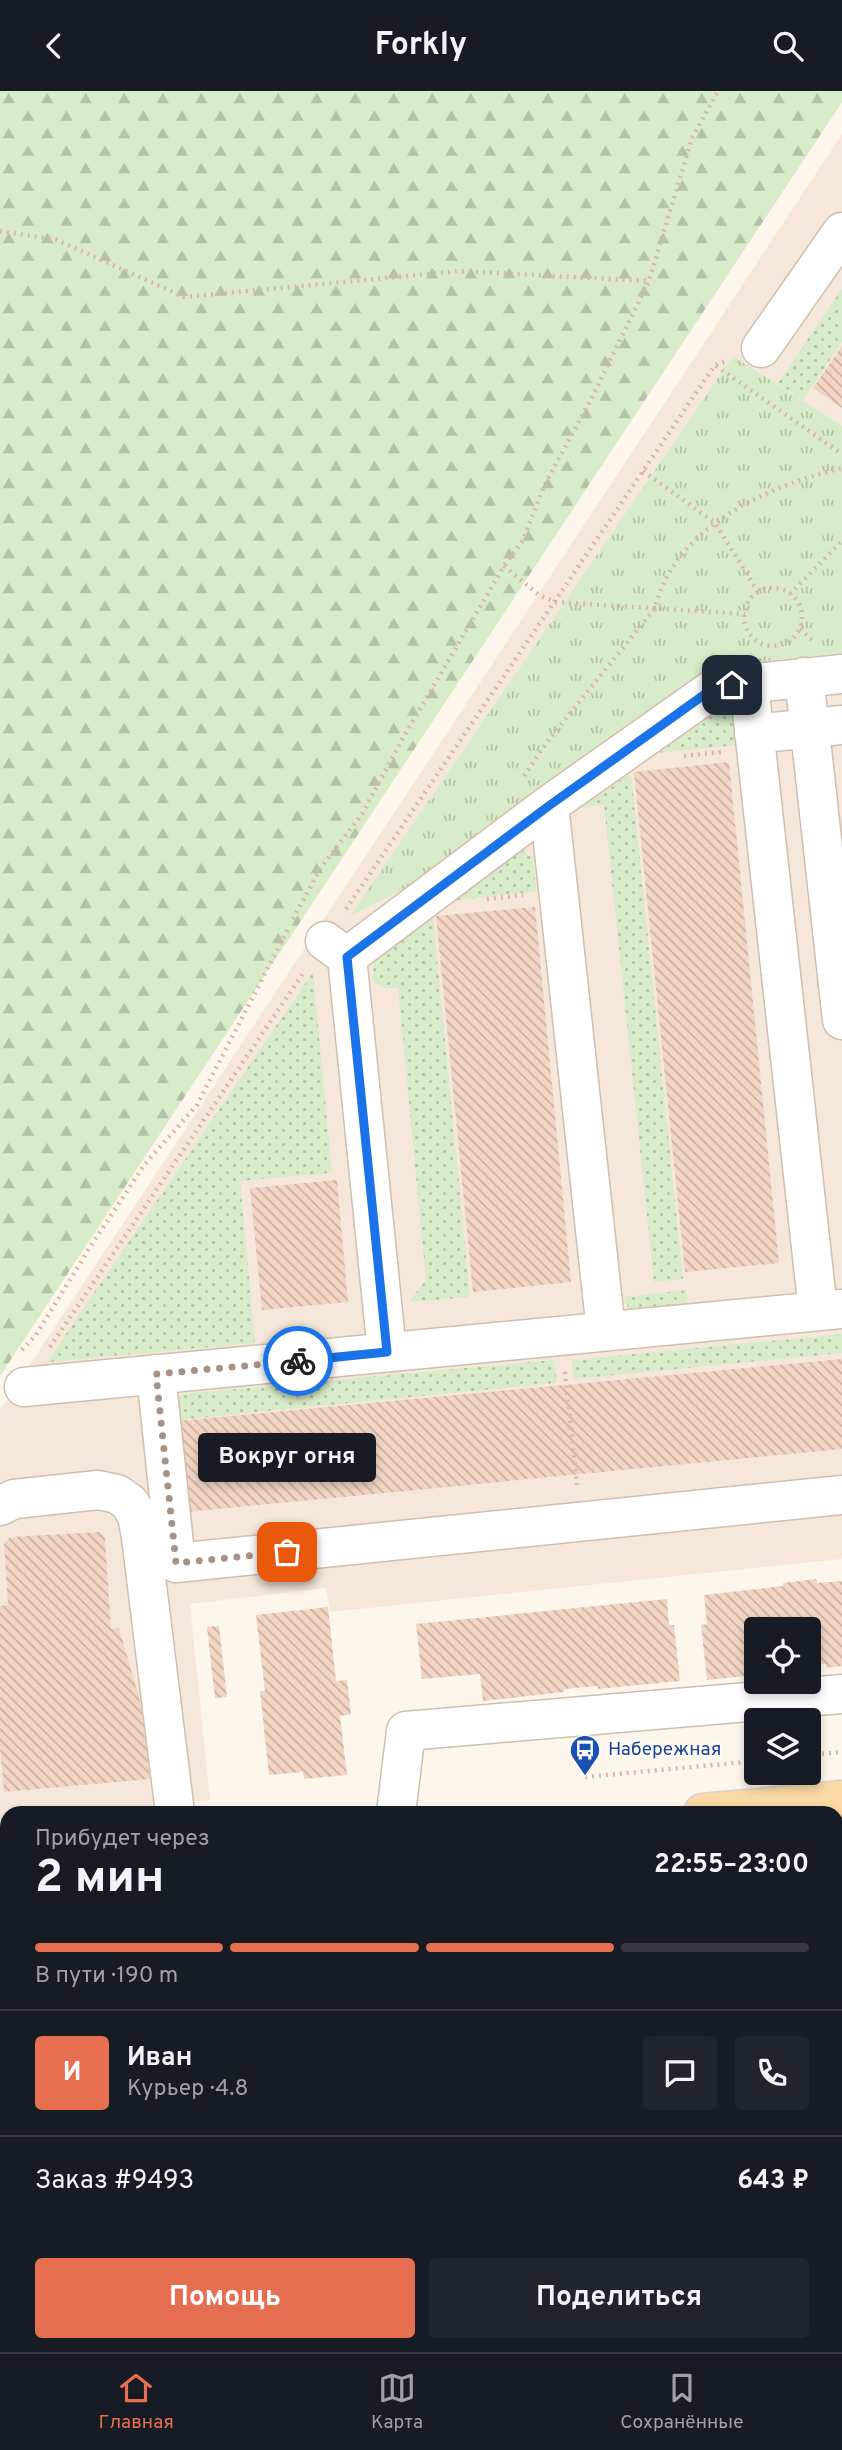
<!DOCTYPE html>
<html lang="ru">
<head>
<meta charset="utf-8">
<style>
	body { margin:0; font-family:Overpass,sans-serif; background:#20242c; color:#f1f3f6; height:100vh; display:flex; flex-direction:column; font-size:26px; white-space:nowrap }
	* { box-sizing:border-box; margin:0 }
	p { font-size:23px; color:#9ea1a6 }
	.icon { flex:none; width:38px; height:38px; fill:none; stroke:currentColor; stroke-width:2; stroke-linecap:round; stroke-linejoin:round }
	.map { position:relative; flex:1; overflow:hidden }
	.drawer { position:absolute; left:0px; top:1715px; width:844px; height:546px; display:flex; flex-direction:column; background:#171b24; border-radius:21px 21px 0 0; box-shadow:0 4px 10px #0003 }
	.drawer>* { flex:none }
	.fabs { position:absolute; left:744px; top:1526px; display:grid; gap:14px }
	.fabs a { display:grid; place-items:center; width:77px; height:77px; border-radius:7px; background:#171b24; box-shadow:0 4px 10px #0003; font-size:35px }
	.pin { position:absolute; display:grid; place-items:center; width:60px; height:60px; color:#fff; margin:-30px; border-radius:14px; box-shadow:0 4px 10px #0006 }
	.courier { position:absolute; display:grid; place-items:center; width:70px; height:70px; margin:-35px; border:5px solid #1a73e8; border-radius:50%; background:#fff; color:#222; box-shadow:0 2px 9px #0007 }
	.bubble { position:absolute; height:49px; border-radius:7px; background:#171b24; box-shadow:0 4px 10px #0003; font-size:23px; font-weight:700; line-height:49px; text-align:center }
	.headline em { font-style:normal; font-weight:700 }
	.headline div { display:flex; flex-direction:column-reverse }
	.headline { display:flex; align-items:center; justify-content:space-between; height:119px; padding:0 35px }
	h1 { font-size:46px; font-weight:700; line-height:52px }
	.bar { display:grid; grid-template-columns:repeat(4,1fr); gap:10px 7px; align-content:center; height:84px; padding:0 35px }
	.bar i { height:9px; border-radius:5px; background:#363941 }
	.bar .active { background:#e76f51 }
	.bar p { grid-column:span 4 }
	.line { display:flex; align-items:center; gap:18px; padding:0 35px; border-top:2px solid #363941 }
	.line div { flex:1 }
	.round { display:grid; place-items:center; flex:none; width:74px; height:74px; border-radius:7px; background:#20242c }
	.action { display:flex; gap:14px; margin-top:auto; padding:14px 35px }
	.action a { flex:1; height:80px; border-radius:7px; background:#e76f51; color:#fff; font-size:28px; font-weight:700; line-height:80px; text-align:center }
	.action a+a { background:#20242c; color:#f1f3f6 }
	header { display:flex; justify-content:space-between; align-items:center; height:91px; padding:0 35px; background:#171b24; font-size:32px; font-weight:700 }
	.tab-bar { display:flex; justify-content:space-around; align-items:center; height:98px; border-top:2px solid #363941; background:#171b24; font-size:19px; color:#9ea1a6 }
	.tab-bar a { display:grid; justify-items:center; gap:4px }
	.tab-bar .active { color:#e76f51 }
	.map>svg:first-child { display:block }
	.residential { fill:#f5e8da }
	.grass { fill:url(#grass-dots) }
	.forest { fill:url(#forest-firs) }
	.park { fill:url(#park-tufts) }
	.garden { fill:#d8ecc9 }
	.building { fill:url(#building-back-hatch) }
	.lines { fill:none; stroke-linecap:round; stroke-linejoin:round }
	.minor-casing { stroke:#d1beb0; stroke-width:41 }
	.major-casing { stroke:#dad1cd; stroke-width:41 }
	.path { stroke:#d9b8a5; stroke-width:4.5; stroke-dasharray:2 5; stroke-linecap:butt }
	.minor { stroke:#fff; stroke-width:38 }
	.major { stroke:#fbd9a5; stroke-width:38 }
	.done { stroke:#a89285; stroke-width:7; stroke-dasharray:0 12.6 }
	.route { stroke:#1a73e8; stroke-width:9 }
	.labels { text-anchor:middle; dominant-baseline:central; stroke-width:5; stroke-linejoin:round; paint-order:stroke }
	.transit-label { font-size:19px; fill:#164399; stroke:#fffaf3; text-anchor:start }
</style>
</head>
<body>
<header><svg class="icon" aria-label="back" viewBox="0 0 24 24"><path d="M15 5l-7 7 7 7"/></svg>Forkly<svg class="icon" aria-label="search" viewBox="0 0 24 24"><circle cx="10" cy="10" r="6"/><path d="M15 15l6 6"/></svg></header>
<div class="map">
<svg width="842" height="2261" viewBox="0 0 842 2261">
	<defs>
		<pattern id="grass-dots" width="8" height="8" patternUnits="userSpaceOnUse" patternTransform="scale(1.75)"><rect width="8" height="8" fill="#d8ecc9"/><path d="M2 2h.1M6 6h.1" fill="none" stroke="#b4c2a5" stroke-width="1.8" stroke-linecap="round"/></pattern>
		<pattern id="forest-firs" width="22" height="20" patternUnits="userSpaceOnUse" patternTransform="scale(1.75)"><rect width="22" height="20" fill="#d8ecc9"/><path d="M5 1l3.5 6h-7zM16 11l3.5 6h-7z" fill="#b4c2a5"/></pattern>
		<pattern id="park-tufts" width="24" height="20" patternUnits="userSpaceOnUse" patternTransform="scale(1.75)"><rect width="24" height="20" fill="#d8ecc9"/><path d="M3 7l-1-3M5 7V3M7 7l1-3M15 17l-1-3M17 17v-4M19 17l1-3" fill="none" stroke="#b4c2a5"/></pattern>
		<pattern id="building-back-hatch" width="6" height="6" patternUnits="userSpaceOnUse" patternTransform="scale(1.75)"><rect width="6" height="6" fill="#f3d5c3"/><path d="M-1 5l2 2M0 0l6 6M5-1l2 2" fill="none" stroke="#cab0a1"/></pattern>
	</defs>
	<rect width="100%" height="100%" fill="#fdf6ec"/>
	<path class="residential" d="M842,43v1425l-512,53 -4,-24 -136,16 20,196 -136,13h-67v7h-7v-410z"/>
	<path class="grass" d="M842,198v53l-39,58 -25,-17z
		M723,613l11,10 4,31 -102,10z
		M631,682l52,506 -29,3 -50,-477 -22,2z
		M525,750l2,15h6l3,35 -93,11z
		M433,827l37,379 -61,5 17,-22 -28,-292h-13l-12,-7v-20z
		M313,881l19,201 -92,8 15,162 -208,19z
		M686,1199l2,9 -9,14 -41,4 -10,-9 -4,-11z
		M842,1243v19l-268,26 -2,-19z
		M554,1269l3,23 -379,37 -3,-18 7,-8z
		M7,1821v124l-7,1v-124z"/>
	<path class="forest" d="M0,0h842v11l-842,1274z"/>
	<path class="park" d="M733,265l109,70v227l-134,14 -309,225 -49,24z"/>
	<path class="garden" d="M109,2254h555l1,7h-556z"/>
	<path class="building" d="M842,255v62l-29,-20z
		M729,671l50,501 -94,9 -51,-500z
		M535,816l36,375 -98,10 -37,-376z
		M337,1089l11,122 -86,8 -12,-122z
		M842,1268v90l-656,63 -9,-91z
		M99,1441l6,6 6,91 8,-1 25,87 6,64 -146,13 -4,-46v-140l8,-1 -4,-61 6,-7z
		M816,1488l1,4 25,-2v85l-16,2v-4l-18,2v-37h-52v46l-49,5 -6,-55 6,-1 -3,-29 79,-9v-3z
		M667,1508l2,26h5l6,56 -82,8v-3l-34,3v3l-81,9 -3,-27 -58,5 -6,-55z
		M328,1516l8,74 11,-1 4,34 -11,2 7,59 -43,4 -1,-7 -34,3 -9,-84h5l-9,-76z
		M219,1535l8,71 -12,1 -8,-71z
		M842,2214v47h-28l-1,-7h23v-39z"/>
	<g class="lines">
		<g class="minor-casing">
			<path id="minor" d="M761,257l81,-116
				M804,586l38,343
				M749,593l69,627
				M754,643l88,-9
				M549,714l57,526
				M325,850l22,16 40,395
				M347,866l202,-152 167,-118 126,-13
				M156,1283l20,189 666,-68
				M24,1296l818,-78
				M0,1415l14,-7 84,-9 19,4 13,9 7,13 4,21 34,276
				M396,1722l10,-82 436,-37
				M836,2113h6"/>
		</g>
		<g class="major-casing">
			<path id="major" d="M703,1722l139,-13
				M0,1799l7,-1
				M836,1899h6
				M0,1980l7,-1"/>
		</g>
		<path class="path" d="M0,140l57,9 127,57 276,-26 189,10
			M716,275l126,88
			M643,380l72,52 43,69
			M504,475l35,29 16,7 190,12
			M744 526a29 29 0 1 1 58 0a29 29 0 1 1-58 0Z
			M790,503l52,-53
			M800,538l12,11
			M684,665l37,-4
			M524,685l23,-34 108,-134c19,-81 113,-122 187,-140
			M487,808l36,-4
			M346,818l369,-544 12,-4
			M293,828l27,-50 42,-55 41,-76 101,-172 19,-26 21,-54 46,-85 59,-120 43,-143 26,-47
			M50,1256l254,-375
			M22,1259l14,-15 56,-91 53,-80 52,-59 92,-178
			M565,1281l12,113
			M808,1664l34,-3
			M585,1686l171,-16
			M836,1801l6,-1
			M836,2019h6"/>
		<use href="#minor" class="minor"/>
		<use href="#major" class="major"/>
	</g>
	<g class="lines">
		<path class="done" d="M287,1461l-111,11 -20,-189 142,-13"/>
		<path class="route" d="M298,1270l89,-9 -40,-395 203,-152 158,-113 8,-5 16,-2"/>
	</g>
	<defs>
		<g id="bus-pin" transform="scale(1.575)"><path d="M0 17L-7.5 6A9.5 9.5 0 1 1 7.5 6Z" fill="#1a4fb4" stroke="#fffaf3"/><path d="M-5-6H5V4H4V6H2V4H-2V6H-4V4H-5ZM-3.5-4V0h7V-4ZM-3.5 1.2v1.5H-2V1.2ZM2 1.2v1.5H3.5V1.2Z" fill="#fff"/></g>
	</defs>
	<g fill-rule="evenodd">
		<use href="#bus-pin" x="585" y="1659"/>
	</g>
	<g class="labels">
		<g class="transit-label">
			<text x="608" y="1659">Набережная</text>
		</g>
	</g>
</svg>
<div class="fabs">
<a><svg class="icon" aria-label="locate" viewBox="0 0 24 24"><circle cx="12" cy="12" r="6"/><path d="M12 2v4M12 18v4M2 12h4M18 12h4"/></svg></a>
<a><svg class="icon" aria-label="layers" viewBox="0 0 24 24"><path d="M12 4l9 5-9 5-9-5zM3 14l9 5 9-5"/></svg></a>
</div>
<div class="pin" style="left:287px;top:1461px;background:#ea580c"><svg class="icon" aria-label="bag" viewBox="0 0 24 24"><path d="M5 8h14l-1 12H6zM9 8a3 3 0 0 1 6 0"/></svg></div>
<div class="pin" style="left:732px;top:594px;background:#1f2937"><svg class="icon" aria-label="home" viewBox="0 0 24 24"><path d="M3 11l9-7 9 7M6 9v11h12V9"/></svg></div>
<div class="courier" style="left:298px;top:1270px"><svg class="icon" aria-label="bike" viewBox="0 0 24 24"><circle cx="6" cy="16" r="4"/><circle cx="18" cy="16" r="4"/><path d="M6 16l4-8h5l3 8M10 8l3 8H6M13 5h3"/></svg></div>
<div class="bubble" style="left:198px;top:1342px;width:178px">Вокруг огня</div>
<section class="drawer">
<div class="headline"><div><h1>2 мин</h1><p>Прибудет через</p></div><em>22:55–23:00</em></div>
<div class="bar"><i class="active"></i><i class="active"></i><i class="active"></i><i></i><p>В пути · 190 m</p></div>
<div class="line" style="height:126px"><b class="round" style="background:#e76f51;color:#fff">И</b><div><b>Иван</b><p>Курьер · 4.8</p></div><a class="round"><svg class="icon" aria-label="chat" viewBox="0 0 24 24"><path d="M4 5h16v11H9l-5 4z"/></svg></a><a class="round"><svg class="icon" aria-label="phone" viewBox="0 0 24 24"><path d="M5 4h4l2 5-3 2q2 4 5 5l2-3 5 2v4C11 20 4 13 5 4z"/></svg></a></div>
<div class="line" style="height:91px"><div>Заказ #9493</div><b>643 ₽</b></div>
<div class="action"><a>Помощь</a><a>Поделиться</a></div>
</section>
</div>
<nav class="tab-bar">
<a class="active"><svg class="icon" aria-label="home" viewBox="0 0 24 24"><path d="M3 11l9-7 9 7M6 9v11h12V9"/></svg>Главная</a>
<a><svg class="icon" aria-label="map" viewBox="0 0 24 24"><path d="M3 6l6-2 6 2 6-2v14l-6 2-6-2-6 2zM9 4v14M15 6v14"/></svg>Карта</a>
<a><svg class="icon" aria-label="saved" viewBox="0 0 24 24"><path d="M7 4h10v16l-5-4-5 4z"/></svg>Сохранённые</a>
</nav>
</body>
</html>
